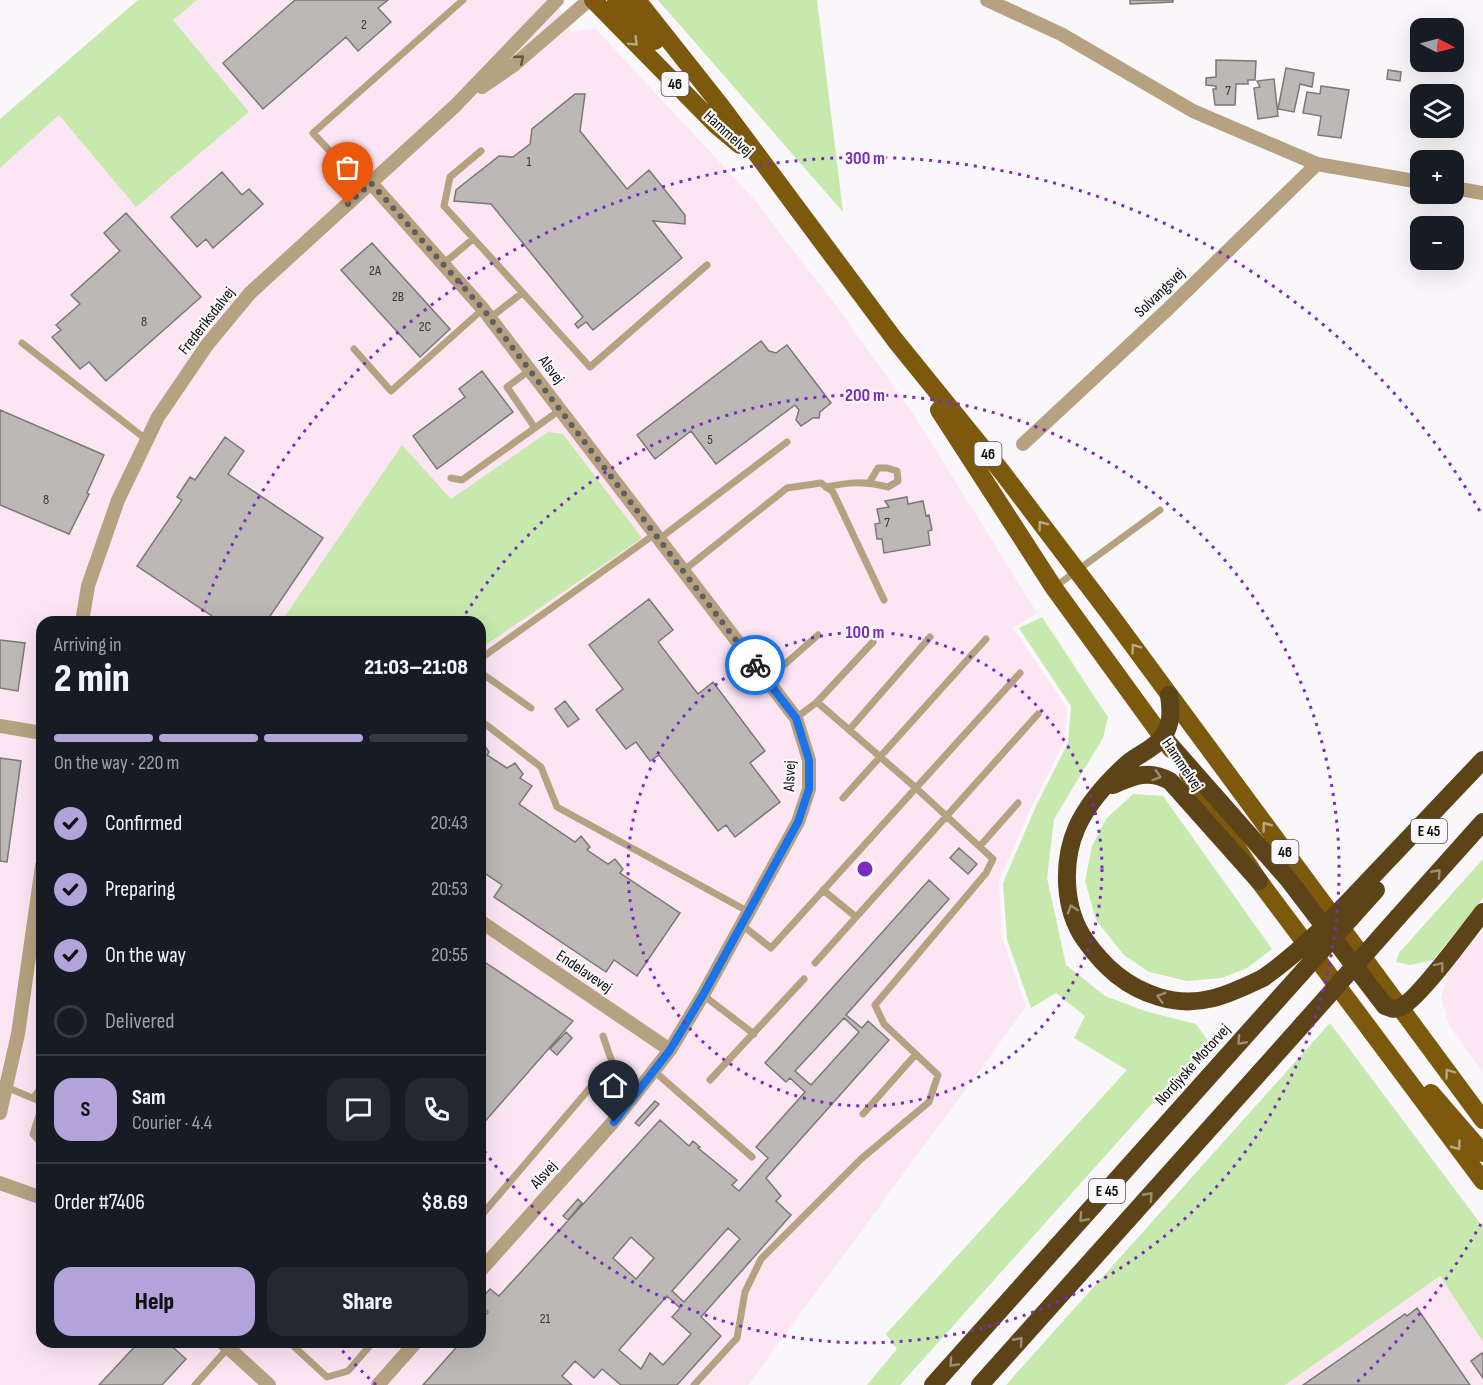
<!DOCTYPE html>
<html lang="en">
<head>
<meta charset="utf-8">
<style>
	body { margin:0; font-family:"Sofia Sans Condensed",sans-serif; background:#242831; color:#f1f3f6; height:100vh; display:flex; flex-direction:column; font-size:22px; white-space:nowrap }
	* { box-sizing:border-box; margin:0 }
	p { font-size:20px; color:#9ea1a6 }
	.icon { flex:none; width:33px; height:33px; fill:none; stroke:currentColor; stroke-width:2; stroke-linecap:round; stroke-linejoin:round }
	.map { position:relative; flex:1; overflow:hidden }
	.drawer { position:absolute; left:36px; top:616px; width:450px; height:732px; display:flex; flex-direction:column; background:#171b24; border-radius:18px; box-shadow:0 6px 24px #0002 }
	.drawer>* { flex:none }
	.needle { width:39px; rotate:96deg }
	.controls { position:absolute; left:1410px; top:18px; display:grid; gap:12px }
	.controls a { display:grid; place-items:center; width:54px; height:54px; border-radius:12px; background:#171b24; box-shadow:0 6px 24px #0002; font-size:30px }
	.pin { position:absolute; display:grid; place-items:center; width:51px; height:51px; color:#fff; margin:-62px -26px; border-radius:50% 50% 50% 0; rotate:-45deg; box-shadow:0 0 6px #0007 }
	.pin .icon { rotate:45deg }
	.courier { position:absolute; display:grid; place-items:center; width:60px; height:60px; margin:-30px; border:4px solid #1a73e8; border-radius:50%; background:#fff; color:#222; box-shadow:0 2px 8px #0007 }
	.headline em { font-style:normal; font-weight:800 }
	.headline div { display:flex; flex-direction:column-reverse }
	.headline { display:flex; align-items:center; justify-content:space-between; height:102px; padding:0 18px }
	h1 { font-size:39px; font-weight:800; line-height:45px }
	.bar { display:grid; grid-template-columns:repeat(4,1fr); gap:9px 6px; align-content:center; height:72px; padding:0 18px }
	.bar i { height:8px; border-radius:4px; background:#363941 }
	.bar .active { background:#b3a3db }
	.bar p { grid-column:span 4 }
	.line { display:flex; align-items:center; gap:15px; padding:0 18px; border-top:2px solid #363941 }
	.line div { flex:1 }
	.round { display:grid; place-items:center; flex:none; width:63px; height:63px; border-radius:18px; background:#242831 }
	ol { padding:0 18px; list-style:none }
	li { display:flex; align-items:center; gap:18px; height:66px }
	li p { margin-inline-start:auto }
	li .icon { padding:6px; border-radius:50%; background:#b3a3db; color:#111; stroke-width:4 }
	li:last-child { color:#9ea1a6 }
	li i { width:33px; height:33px; border:3px solid #363941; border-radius:50% }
	.cta { display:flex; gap:12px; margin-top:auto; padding:12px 18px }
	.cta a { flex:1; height:69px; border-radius:18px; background:#b3a3db; color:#111; font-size:24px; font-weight:800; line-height:69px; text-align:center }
	.cta a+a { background:#242831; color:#f1f3f6 }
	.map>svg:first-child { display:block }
	.industrial { fill:#fde6f4; fill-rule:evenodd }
	.green { fill:#c7e9ad }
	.building { fill:#bbb8b6; stroke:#7b7876; stroke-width:1.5; fill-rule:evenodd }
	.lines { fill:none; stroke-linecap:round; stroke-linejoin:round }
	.lane { stroke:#b6a180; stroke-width:7 }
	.street { stroke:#b6a180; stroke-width:14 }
	.primary { stroke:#7d590d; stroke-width:18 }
	.highway { stroke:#5c4418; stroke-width:18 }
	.highway-bridge { stroke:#5c4418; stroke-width:18 }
	.oneway { stroke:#bba883 }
	.oneway2 { stroke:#625746 }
	.oneway3 { stroke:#9b8c72 }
	.done { stroke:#605f60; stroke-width:6; stroke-dasharray:0 10.8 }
	.route { stroke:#1a73e8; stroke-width:8 }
	.ring { fill:none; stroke:#7b2cbf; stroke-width:3; stroke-dasharray:3 6 }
	.labels { text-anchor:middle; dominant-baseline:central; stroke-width:4.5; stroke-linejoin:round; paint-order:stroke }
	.number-label { font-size:14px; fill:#393837 }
	.shield { fill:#f9f7f9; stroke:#545354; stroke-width:1.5 }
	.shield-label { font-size:15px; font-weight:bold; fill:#0e0d0d }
	.street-label { font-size:16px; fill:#0e0d0d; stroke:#f9f7f9 }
	.centre { fill:#7b2cbf; stroke:#f9f7f9; stroke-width:3 }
	.ring-label { font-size:18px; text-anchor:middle; font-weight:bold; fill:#7b2cbf; stroke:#f9f7f9; stroke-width:4.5; stroke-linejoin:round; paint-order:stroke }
</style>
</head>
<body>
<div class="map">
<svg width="1483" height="1385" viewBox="0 0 1483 1385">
	<rect width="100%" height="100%" fill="#f9f7f9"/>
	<path class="industrial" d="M174,0h381l17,32 23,-4 158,170 84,109 76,106 124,200 -24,15 54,80 -3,34 -31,61 -34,78 3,57 24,69 -278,378h-748v-1231zM42,622h438v720h-438z
		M1483,931v142l-34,-48 -8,-27 8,-28z
		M1440,1276l43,66v43h-198z"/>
	<path class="green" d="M138,0h59l-24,20 76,92 -113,95 -77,-92 -59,53v-49z
		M658,0h159l26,212z
		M548,432l15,2 79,104 -162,111v-27h-199l121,-177 49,54z
		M1042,617l66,100 -5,21 -49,81 -7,59 19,87 39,31 40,15 51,13 12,17 -308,344h-33l30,-36 -11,-15 241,-264 -53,-32 11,-22 -29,-23 -25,15 -24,-69 -4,-56 33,-77 32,-63 3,-37 -52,-78z
		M1133,794l30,2 109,153 -25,19 -25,10 -35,3 -38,-9 -25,-17 -28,-35 -11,-39 7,-35 14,-27z
		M1483,859v39l-50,62 -23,5 -14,-3 3,-9z
		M1330,1023l153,204v115l-43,-66 -155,109h-279z"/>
	<path class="building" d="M295,0h93l-10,8 13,14 -33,29 -12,-14 -83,72 -40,-46z
		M1130,0h43v2l-43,2z
		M1216,60l40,1 -1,19h-7v4h-12l-1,21h-20l-2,-16h3v-3l-10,-1v-7l10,-1z
		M1286,68l28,5 -2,14 -12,-3 -6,28 -16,-3z
		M1388,70l13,2 -1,9 -13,-2z
		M1274,79l4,37 -20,3 -4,-31 6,-1 -3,-6z
		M1321,86l28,4 -8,48 -23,-3 3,-19 -18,-3 4,-21 13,2z
		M575,94h10l-5,37 47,58 22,-19 36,45v9l-32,-3 29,37 -89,72 -7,-8 -8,6 -3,-4 8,-7 -92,-113 -37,-3 2,-11 43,-34 14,1 17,-13 2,-15z
		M222,172l20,23 7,-6 14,15 -50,44 -7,-9 -9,8 -26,-30z
		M126,213l75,84 -95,84 -17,-19 -9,7 -28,-32 9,-7 -5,-5 24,-21 -9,-9 49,-44 -16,-18z
		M372,243l78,86 -30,28 -79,-87z
		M761,341l8,10 7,2 11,-8 44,58 -11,9 -1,6h-6l-12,8 -5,-6 3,-10 -4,-5 -79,59 -25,-33 -36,28 -18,-24z
		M482,371l31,41 -76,57 -24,-33 52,-39 -6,-8z
		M0,410l104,45 -17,38 2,1 -20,40 -69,-29z
		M225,437l19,14 -16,23 95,64 -57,84h-45l-84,-56 45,-66 -5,-3 13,-20 5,3z
		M907,497l1,7 15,-3 3,15 3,-1 3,15 -4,1 2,14 -46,8 -2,-14h-5l-2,-15 5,-1 -3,-14 12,-2 -4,-6z
		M649,599l24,31 -15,12 40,52 15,-12 52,69 -15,12 30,39 -45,35 -9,-12 -8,6 -59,-76 -9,6 -14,-19 -10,7 -30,-39 27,-21 -34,-44z
		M0,640l25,3 -7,48 -18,-3z
		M565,701l14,18 -11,8 -13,-18z
		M481,740l8,12 -2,3 20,13 8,-5 8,11 -3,4 12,8 -13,18 56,38 6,-6 9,11 -3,3 21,14 7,-5 8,10 -3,4 60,40 -43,63 -23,-16 -8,12 -112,-75 8,-12 -22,-15z
		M0,758l21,3 -14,101 -7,-1z
		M959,848l18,16 -9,10 -18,-16z
		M929,880l20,19 -103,116 16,13 6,-7 21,19 -123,138 15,18 -5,5 15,14 -90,102 20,19 -44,49h-56l-19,-16 -8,9 -19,-17 -13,15 10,9h-149l38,-43h19v-21l8,-9 -8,-8v-4l10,-11 9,7 161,-176 29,26 4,-5 7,6 -2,1 39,32 -5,5 7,6 29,-33 -12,-11 49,-55 -15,-14 -4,4 -21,-19zM844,1018l15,14 -48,53 -16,-14zM728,1228l12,11 -56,63 -12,-11zM631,1237l23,21 -18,21 -23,-21zM667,1296l13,12 -8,9 19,17 -28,31 -13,-12 -9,16 -22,-19z
		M480,959l93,62 -93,106z
		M566,1032l6,6 -15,17 -7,-6z
		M655,1101l4,3 -20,22 -4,-3z
		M578,1199l4,4 -14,17 -5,-4z
		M1417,1308l53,77h-167l102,-71 2,2z
		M139,1342h28l19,17 -24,26h-63z
		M1482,1353l1,2v23l-12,-17z"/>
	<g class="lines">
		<path class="lane" d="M481,151l-31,26 -6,29 146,161 117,-102
			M365,189l-52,-56 150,-133
			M443,264l30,-25
			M490,318l32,-25
			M22,343l125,97
			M354,349l37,42 92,-82
			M530,370l-23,17 28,41
			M451,478l11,2 98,-70
			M826,487c24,-5 37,-6 62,0l10,-6 -1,-10 -10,-3h-9l-9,15
			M659,539l128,-97
			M683,571l104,-83 34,-5 12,9 51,108
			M1056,586l104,-76
			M480,659l175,-125
			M480,672l51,36
			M767,680l51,-45
			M817,702l56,-60
			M480,720l61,47 16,40 192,105
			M849,730l81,-93
			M843,798l143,-159
			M980,846l38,-43
			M823,890l33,27
			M742,925l29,23 249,-275
			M815,963l223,-249
			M703,995l51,39
			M654,1071l98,86
			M710,1080l94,-101
			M6,1087l36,15
			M33,1098l9,-11
			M42,1106l-9,28 9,10
			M863,1114l53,-60
			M480,1217l132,-155 -9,-26
			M289,1342l38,35 21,-6 25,-29
			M195,1385l33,-37
			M694,1385l43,-47 8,-46 16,-33 100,-100 68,-57 9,-27 -54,-51 -9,-19 111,-132 7,-14 -77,-71 -99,-86 -21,16"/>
		<path class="street" d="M987,0l74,34 132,77 124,53 103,18
			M482,87l32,-22 75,-65
			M371,183l112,126 313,409 13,42v29l-11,33 -95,173 -33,55 -56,71 -134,150
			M1454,188l29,5
			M1023,444l145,-135 149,-145
			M82,622l6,-36 30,-86 40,-83 49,-72 43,-52 205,-187 102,-106
			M0,726l42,7
			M480,921l190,129
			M0,1113l18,-79 24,-168
			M0,1183l42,15
			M222,1342l47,43
			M378,1385l38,-43"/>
		<path class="primary" d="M593,0l123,125 24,20
			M616,0l39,41
			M637,0l84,106 174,234 107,132 107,141 374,507
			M939,410l115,178 117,161
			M1188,774l71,107 224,300
			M1431,1093l52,60"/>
		<path class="highway" d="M1169,695c2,14 3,28 -5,40 -7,12 -25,19 -36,28 -19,17 -40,40 -51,64 -15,34 -14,82 8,113 19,27 41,47 74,57 39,12 69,-2 104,-19
			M1163,737l125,142 97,127c5,2 9,4 14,2 17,-5 69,-77 84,-96
			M1113,785c20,-9 36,-16 57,-4l89,100
			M1368,881l115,-121
			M1398,917l85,-95
			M933,1385l347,-388
			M980,1385l323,-361"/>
		<path class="highway-bridge" d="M1263,978c40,-28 72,-62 105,-97
			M1280,997l96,-107
			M1303,1024l95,-107"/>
	</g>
	<defs><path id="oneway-chevron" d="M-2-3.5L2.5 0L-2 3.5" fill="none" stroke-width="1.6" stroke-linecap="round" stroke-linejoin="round" transform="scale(1.5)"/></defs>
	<g class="oneway">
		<use href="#oneway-chevron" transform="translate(634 42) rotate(45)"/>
		<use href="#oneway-chevron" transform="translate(1042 525) rotate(-127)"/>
		<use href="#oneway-chevron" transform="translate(1135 648) rotate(-126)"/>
		<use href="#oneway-chevron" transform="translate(1266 826) rotate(-127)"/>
		<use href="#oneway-chevron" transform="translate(1449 1073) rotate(-126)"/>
		<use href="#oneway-chevron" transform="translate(1457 1146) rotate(53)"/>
	</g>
	<use class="oneway2" href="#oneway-chevron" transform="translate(520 59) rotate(-41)"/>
	<g class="oneway3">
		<use href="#oneway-chevron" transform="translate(1157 776) rotate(18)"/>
		<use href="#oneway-chevron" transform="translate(1437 873) rotate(-48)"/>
		<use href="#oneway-chevron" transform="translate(1072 909) rotate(-107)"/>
		<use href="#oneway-chevron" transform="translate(1440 966) rotate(-52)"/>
		<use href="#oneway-chevron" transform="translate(1161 997) rotate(-164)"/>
		<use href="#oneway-chevron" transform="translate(1241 1041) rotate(132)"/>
		<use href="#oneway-chevron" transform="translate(1149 1196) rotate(-48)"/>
		<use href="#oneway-chevron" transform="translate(1083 1218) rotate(132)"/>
		<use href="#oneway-chevron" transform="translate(1019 1341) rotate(-48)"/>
		<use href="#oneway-chevron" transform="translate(953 1363) rotate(132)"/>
	</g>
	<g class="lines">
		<path class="done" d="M348,204l23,-21 112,126 272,356"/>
		<path class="route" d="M614,1122l56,-72 33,-55 95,-173 11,-33v-29l-13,-42 -41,-53"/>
	</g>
	<g class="ring">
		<circle cx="865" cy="869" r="237"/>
		<path d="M461 621A474 474 0 1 1 482 1148"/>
		<path d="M1481 1224A711 711 0 0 1 1354 1385M376 1385A711 711 0 0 1 337 1345M199 620A711 711 0 0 1 1481 513"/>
	</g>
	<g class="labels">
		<g class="number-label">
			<text x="364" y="24">2</text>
			<text x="1228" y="90">7</text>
			<text x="529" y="161">1</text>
			<text x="375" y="270">2A</text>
			<text x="398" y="296">2B</text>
			<text x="144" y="321">8</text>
			<text x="425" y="326">2C</text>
			<text x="710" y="439">5</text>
			<text x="46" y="499">8</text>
			<text x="887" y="522">7</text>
			<text x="545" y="1318">21</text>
		</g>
		<g class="shield">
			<rect x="661.5" y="72" width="27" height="24" rx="4.5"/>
			<rect x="974.5" y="442" width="27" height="24" rx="4.5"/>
			<rect x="1411" y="819" width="36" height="24" rx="4.5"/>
			<rect x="1271.5" y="840" width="27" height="24" rx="4.5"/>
			<rect x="1089" y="1179" width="36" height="24" rx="4.5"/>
		</g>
		<g class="shield-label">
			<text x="675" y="84">46</text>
			<text x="988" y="454">46</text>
			<text x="1429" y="831">E 45</text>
			<text x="1285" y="852">46</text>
			<text x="1107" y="1191">E 45</text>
		</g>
		<g class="street-label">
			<text transform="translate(728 134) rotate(42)">Hammelvej</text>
			<text transform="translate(1160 293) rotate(-44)">Solvangsvej</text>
			<text transform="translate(207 321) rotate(-52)">Frederiksdalvej</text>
			<text transform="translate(551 370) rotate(52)">Alsvej</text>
			<text transform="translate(1182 765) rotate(56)">Hammelvej</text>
			<text transform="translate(790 776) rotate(-88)">Alsvej</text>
			<text transform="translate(584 972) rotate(34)">Endelavevej</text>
			<text transform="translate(1193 1065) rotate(-48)">Nordjyske Motorvej</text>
			<text transform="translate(544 1175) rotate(-48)">Alsvej</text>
		</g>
	</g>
	<circle cx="865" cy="869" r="9" class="centre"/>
	<g class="ring-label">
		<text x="865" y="164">300 m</text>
		<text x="865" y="401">200 m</text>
		<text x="865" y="638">100 m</text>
	</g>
</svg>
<div class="controls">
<a><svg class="needle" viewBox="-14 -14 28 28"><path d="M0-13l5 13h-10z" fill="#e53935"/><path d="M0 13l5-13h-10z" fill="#9ea1a6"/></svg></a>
<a><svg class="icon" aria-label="layers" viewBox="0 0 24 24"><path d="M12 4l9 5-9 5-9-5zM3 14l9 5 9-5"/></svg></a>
<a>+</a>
<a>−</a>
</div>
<div class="pin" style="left:348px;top:204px;background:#ea580c"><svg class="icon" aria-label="bag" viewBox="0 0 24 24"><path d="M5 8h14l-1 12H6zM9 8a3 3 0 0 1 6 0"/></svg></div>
<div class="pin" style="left:614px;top:1122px;background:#1f2937"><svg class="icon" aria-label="home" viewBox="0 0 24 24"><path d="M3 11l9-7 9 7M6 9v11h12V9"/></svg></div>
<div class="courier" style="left:755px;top:665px"><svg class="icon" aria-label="bike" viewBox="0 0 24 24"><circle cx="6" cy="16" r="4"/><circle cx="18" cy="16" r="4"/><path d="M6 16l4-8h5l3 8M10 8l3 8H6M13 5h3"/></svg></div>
<section class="drawer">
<div class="headline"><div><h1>2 min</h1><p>Arriving in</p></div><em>21:03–21:08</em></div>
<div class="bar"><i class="active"></i><i class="active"></i><i class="active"></i><i></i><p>On the way · 220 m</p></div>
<ol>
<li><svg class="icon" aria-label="check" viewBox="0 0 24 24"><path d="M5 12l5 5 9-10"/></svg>Confirmed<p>20:43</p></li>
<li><svg class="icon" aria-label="check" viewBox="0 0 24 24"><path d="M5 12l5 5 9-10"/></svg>Preparing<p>20:53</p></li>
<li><svg class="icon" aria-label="check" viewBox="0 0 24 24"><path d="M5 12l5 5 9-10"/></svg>On the way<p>20:55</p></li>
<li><i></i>Delivered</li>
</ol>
<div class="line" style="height:108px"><b class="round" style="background:#b3a3db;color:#111">S</b><div><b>Sam</b><p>Courier · 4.4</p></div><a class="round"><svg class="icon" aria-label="chat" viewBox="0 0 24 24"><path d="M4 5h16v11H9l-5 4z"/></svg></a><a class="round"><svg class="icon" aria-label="phone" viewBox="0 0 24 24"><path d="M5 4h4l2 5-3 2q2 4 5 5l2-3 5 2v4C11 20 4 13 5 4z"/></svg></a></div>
<div class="line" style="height:78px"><div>Order #7406</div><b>$8.69</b></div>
<div class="cta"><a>Help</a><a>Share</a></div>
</section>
</div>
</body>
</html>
